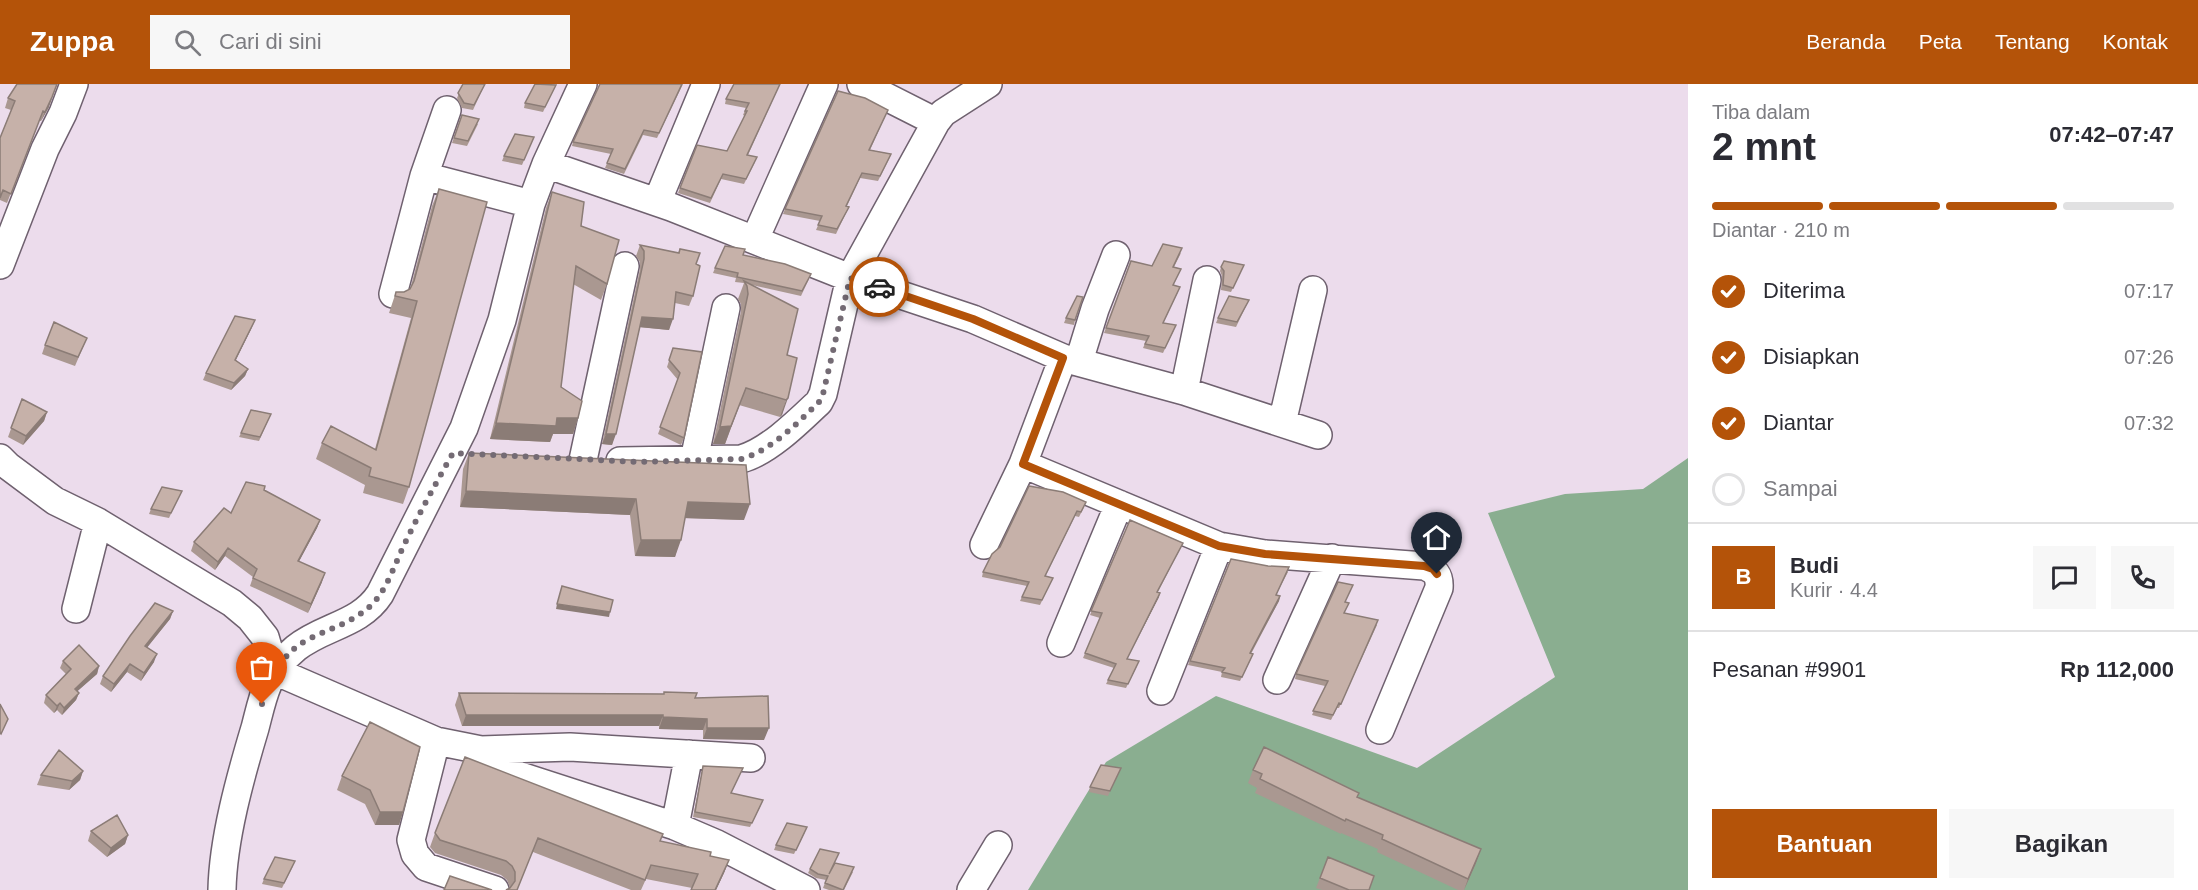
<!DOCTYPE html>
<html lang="id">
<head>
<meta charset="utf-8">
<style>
	body { margin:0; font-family:Helvetica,sans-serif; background:#f7f7f7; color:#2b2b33; height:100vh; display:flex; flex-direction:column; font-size:22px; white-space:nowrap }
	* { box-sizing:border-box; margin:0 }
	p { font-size:20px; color:#7c7c81 }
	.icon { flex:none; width:33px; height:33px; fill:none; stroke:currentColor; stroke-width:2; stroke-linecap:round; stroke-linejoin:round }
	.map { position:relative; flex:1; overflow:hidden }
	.side { display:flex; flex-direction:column; background:#fff; width:510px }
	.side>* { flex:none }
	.pin { position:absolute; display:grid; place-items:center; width:51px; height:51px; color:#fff; margin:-62px -26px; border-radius:50% 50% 50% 0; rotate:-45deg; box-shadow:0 0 6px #0007 }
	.pin .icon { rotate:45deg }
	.courier { position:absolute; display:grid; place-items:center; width:60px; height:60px; margin:-30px; border:4px solid #b45309; border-radius:50%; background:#fff; color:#222; box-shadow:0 2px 8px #0007 }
	.summary em { font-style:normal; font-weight:800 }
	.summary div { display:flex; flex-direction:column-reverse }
	.summary { display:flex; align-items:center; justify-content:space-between; height:102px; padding:0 24px }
	h1 { font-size:39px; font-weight:800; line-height:45px }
	.bar { display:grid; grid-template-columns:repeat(4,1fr); gap:9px 6px; align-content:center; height:72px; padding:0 24px }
	.bar i { height:8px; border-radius:4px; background:#e1e1e2 }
	.bar .current { background:#b45309 }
	.bar p { grid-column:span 4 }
	.line { display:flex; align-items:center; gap:15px; padding:0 24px; border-top:2px solid #e1e1e2 }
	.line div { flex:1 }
	.round { display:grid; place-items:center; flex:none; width:63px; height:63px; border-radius:0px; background:#f7f7f7 }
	ol { padding:0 24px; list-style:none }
	li { display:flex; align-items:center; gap:18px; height:66px }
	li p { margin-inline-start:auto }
	li .icon { padding:6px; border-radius:50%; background:#b45309; color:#fff; stroke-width:4 }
	li:last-child { color:#7c7c81 }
	li i { width:33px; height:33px; border:3px solid #e1e1e2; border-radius:50% }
	.cta { display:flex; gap:12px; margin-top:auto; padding:12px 24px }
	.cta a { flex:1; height:69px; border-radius:0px; background:#b45309; color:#fff; font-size:24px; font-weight:800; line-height:69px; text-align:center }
	.cta a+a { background:#f7f7f7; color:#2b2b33 }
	header { display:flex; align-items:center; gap:36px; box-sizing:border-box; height:84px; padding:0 30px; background:#b45309; color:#fff }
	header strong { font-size:28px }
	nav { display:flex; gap:33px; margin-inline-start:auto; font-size:21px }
	.search { width:420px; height:54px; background:#f7f7f7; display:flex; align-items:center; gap:15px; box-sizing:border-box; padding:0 21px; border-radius:0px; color:#7c7c81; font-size:22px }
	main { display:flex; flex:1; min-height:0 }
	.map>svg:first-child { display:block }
	.forest { fill:#8aae90 }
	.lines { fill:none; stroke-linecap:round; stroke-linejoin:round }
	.minor-casing { stroke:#6f616f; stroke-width:30 }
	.minor { stroke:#fff; stroke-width:27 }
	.wall { fill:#aa9891 }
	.shaded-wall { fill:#8b7c76 }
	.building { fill:#c6b1a9; stroke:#8b7c76; stroke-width:1.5 }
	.done { stroke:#746b74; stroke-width:6; stroke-dasharray:0 10.8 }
	.route { stroke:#b45309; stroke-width:8 }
</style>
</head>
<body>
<header>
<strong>Zuppa</strong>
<div class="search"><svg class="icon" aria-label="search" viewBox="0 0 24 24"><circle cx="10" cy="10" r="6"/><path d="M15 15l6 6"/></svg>Cari di sini</div>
<nav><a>Beranda</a><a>Peta</a><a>Tentang</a><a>Kontak</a></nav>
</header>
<main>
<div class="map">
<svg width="1688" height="806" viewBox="0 0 1688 806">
	<rect width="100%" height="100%" fill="#ecdcec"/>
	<path class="forest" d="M1688,374v432h-660l78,-128 110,-66 201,72 138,-91 -67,-164 77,-19 78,-5z"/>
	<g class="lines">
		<g class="minor-casing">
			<path id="minor" d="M861,0l75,38
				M546,80l125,43 179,71 123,41 90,39 121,33 134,44
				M424,92l107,28
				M657,118l49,-118
				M755,155l69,-155
				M0,181l45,-116 18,-36 11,-29
				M393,210l31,-118 23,-66
				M1063,274l-40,106 196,82 46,8 159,12c11,4 16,9 15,22l-59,142
				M1079,277l16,-52 21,-54
				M1184,307l23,-111
				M1282,339l31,-133
				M0,374l8,8 47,35 43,21 134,81 18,15 15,19 10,34 161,70 45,9 89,-3 181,11
				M583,376l42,-194
				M694,376l32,-152
				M620,377l121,-2c27,-7 58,-38 78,-57l4,-8 27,-116 86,-156 7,-9 45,-29
				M984,461l39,-81
				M76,525l22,-87
				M1061,559l58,-139
				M1277,596l55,-122
				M1161,607l58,-145
				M436,657l-25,99 4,14 11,13 69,23
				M481,666l27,22 167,54 42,18 89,46
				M675,742l14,-72
				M222,806c1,-51 18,-112 33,-162 4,-15 7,-30 13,-44 6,-15 16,-26 28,-36 27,-22 64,-23 84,-54l84,-166 38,-108 29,-116 15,-40 37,-80
				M971,806l27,-45"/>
		</g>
		<use href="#minor" class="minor"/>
	</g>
	<path class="wall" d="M463,0h22l-12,26 -11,-2 -5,-10z
		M683,0l-26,54 -14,-3 -19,39 -19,-6 6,-14 -39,-8 1,-4z
		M780,0l-32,71 7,7 -11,22 -23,-5 -11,24 -32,-10 19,-48 30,6 18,-35 -2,-1 3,-7 -21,-4 1,-5z
		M554,5l-11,23 -19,-4 1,-5z
		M8,14l41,9 -8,14h-2l-32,82 -7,-3v-62l11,-28 -6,-2z
		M888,26l-18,40 21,4 -2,5 -11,22 -18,-3 -13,28 2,1 -2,4 -11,23 -20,-4 4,-9 -37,-7 2,-5z
		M462,31l16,9 -11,22 -15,-3z
		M534,53l-12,28 -20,-4 2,-5z
		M439,105l-30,298 -6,17 -40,-11 2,-8 -49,-26 6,-16 53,6 36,-131 -22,-5 7,-21h8l6,-3 1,-3 21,-80z
		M552,108l29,34 26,58 -6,16 -28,-16 -12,103 17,31 -5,16h-20l-3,8 -60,-3 56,-231z
		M640,161l38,8 2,-4 16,15 -3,32 -4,10 -14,-3 -6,27 -29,-3 -28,118 -10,-1 38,-175v-7l-4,-6z
		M1181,169l-7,14 7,2 -8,17 5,6 -15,31 11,7 -11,23 -20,-5 3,-7 -42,-8 27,-72 21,5z
		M743,171l66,24 -8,17 -49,-11 35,70 10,3 -15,57 -2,2 -41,-12 -14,39h-12l28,-133v-7l-3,-5 6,-16 -9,-1 1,-4 -23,-5 2,-5z
		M1244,181l-13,27 -10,-2 1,-14 -2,-5 1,-4z
		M1249,216l-13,27 -20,-4 2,-5z
		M1066,234l9,2 -1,5 -10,-2z
		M252,243l-16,33 12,9 -3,7 -14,14 -28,-10 3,-7z
		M87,254l-12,28 -33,-12 3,-9z
		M673,264l29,4 -18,86 -3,7 -23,-11 20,-54 -11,-13z
		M22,315l25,13 -3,9 -21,24 -15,-8z
		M271,330l-12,27 -20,-4 2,-4z
		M469,369l275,67 -59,-2 -10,39 -40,-1 -5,-41 -170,-8 3,-38z
		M264,406l56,30 -3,8 -18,33 23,21 -14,31 -58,-27 3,-9 -28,-21 -10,14 -24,-19 3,-9 37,-29z
		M180,411l-11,23 -20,-4 2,-5z
		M1084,423l-5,10 -4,-1 -30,61 8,1 -13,27 -20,-4 7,-15 -45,-9 1,-5z
		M1130,436l53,23 -25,49 1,5 -32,62 10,7 -11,22 -20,-4 8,-16 -31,-10 17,-40 -10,-3z
		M1231,475l57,13 -12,23 4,1 -1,5 -28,53v5l-11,22 -19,-4 1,-5 -34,-7z
		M1351,505l-6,13 -1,11 33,12 -38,83h-2l-6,12 -19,-5 13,-29 -30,-7 1,-5z
		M173,527l-3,8 -23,28 7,15 -13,19 -14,-9 -16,20 -11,-8 3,-8z
		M63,577l36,5 -2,8 -20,17 2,2 -3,7 -14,15 -5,-5 -3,3 -10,-10 2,-8 20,-21 -6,-6z
		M664,608l31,6 69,42 -61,-1v-9l-44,-1v-3h-197l-7,-21 4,-12 205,1z
		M370,638l33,90 -4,13h-24l-10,-21 -28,-14 5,-14z
		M703,682l40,2 -12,25 30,12 -11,22 -57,-10z
		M1121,684l-13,28 -19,-4 1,-5z
		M1253,686l105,27 118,66 -12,27h-6l-81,-38 1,-3 -37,-16v1l-86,-41 2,-5 -9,-5z
		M83,687l-3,9 -11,10 -32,-5 4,-10z
		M91,747l37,4 -3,9 -18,13 -19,-16z
		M805,748l-11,22 -20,-4 2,-5z
		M435,749l225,8 50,15 19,4 -5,13 -8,17h-25l1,-2 -46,-9 -5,11h-10l-98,-38 -23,36 -3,-8 -6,-5 -66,-22 -5,-6z
		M1328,773l41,33h-47l-6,-2z
		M835,779l18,9 -9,18h-15l-6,-2 3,-8 -10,-2 -8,-5 2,-4z
		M293,782l-11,22 -20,-4 2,-5z"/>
	<path class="shaded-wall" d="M57,0l-8,23 -8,14 4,-9z
		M642,233l31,2 -4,11 -31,-3z
		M255,236l-3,7 -20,40 3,-7z
		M248,285l-3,7 -14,14 3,-7z
		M746,304l-21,56h-12l7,-17z
		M788,314l-6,17 -2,2 6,-17z
		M47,328l-3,9 -21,24 3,-9z
		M557,334h21l-5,16h-20l-3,8 -60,-3 6,-16z
		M606,350h10l-4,11 -10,-1z
		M466,407l170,8 -6,16 -170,-8z
		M688,418l62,2 -6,16 -62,-2z
		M320,436l-3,8 -22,41 3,-8z
		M641,456h40l-6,17 -40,-1z
		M228,464l-3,8 -10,14 3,-8z
		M325,489l-3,9 -14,31 3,-9z
		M1160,509l-1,4 -34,66z
		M1280,512l-1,5 -31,57 2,-5z
		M557,520l53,8 -1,5 -53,-8z
		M173,527l-3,8 -28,35 3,-8z
		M157,570l-3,8 -13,19 3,-8z
		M130,580l-3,8 -16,20 3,-8z
		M99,582l-2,8 -25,22 3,-7z
		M79,609l-3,7 -14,15 2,-7z
		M60,619l-3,7 -3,3 3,-7z
		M466,631h197l-4,11h-197z
		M663,633l44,2 -4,11 -44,-1z
		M707,644h62l-5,12 -61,-1z
		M83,687l-3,9 -11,10 3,-9z
		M380,728h23l-4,13h-24z
		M128,751l-3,9 -18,13 4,-9z
		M1481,765l-5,14 -12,27 4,-11z
		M729,776l-5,13 -8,17h-1z"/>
	<path class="building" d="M17,0h40l-5,13 -7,15 -2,-1 -32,83 -8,-4 -3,8v-60l15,-37 -7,-3z
		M463,0h22l-11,21 -10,-2 -6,-10z
		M535,0l21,1 -11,22 -20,-4z
		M600,0h82l-23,49 -15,-3 -19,39 -18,-6 6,-14 -40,-7z
		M734,0h46l-33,71 10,2 -11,22 -23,-5 -12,24 -31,-10 17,-43 30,6 20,-40h-2l4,-8 -23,-4z
		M838,7l27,7 23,12 -19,40 22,4 -11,22 -18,-3 -16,33 3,1 -12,22 -19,-4 4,-9 -37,-7z
		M462,31l17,4 -11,22 -14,-3z
		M515,50l19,3 -10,23 -20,-4z
		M439,105l48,13 -78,285 -40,-11 2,-8 -49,-25 9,-17 45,24 41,-149 -22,-5 1,-4h8l6,-3 4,-8z
		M552,108l32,10 -3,24 38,14 -12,44 -31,-18 -15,121 21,14 -4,17h-21l-1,8 -60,-3z
		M1163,160l19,4 -9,19 8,2 -8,16 7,2 -17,36 13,2 -11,23 -20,-4 4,-8 -43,-8 25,-67 21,5z
		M640,161l39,8 1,-4 20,4 -4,11 4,2 -7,30 -17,-4 -3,27 -31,-2 -26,117h-10l38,-175v-8z
		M725,162l20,3 -2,6 42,9 26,10 -9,17 -65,-14 1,-4 -23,-5z
		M1224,177l20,4 -11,23 -10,-3 1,-14 -3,-4z
		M744,197l54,28 -11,46 10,3 -9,40 -2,2 -40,-12 -15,38 -11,1 28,-133 -1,-8z
		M1077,212l6,1 -8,23 -9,-2z
		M1229,212l20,4 -12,22 -19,-4z
		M235,232l20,4 -20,40 13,9 -14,14 -28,-10z
		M54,238l33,16 -9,19 -33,-12z
		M673,264l29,4 -18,86 -24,-11 20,-54 -11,-13z
		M22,315l25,13 -21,24 -15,-8z
		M251,326l20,4 -11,23 -19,-4z
		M469,369l277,12 4,39 -62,-2 -7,38h-40l-5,-41 -170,-8z
		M246,398l19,4 -1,4 56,30 -22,41 27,12 -14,31 -58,-26 4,-9 -29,-21 -10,14 -24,-20 30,-34 7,5z
		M1029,402l34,6 23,10 -5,10 -4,-1 -32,65 8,2 -11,22 -20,-3 7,-15 -46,-10 9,-18 8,-7z
		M162,403l20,4 -11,22 -20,-4z
		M1130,436l53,23 -26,49 3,1 -33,66 12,2 -11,23 -20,-4 8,-16 -31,-11 17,-40 -11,-2z
		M1231,475l37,7 21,1 -13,28 4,1 -30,57 3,1 -11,23 -20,-5 3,-4 -35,-7z
		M1338,498l15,3 -8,17 4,1 -5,10 34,7 -37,84 -2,-1 -6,12 -20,-4 15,-30 -32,-7z
		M562,502l51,14 -3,12 -53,-8z
		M155,519l18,8 -28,35 12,8 -13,19 -14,-9 -16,20 -11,-8 27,-40z
		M79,561l20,21 -24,23 4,4 -15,15 -4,-5 -3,3 -11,-11 25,-26 -8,-8z
		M664,608l33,1 -2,5 73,-2 1,32h-62v-9l-44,-2v-2h-197l-7,-22 205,1z
		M0,620l8,15 -7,15 -1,-1z
		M370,638l50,25 -17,65h-23l-10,-22 -28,-14z
		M1264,663l95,46 -2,4 124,52 -13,30 -86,-40 1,-4 -37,-16 -1,2 -85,-42 2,-5 -9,-4z
		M59,666l24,21 -11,10 -31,-6z
		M465,673l198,77 -3,7 51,11 -1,4 19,4 -14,30h-24l7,-16 -47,-9 -6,15 -107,-42 -21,52h-11l4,-2 5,-7v-9l-3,-6 -6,-5 -66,-21 -5,-7z
		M1101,681l20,3 -11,23 -20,-4z
		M703,682l40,2 -12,25 32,7 -11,23 -57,-11z
		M117,731l11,20 -17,13 -20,-17z
		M787,739l20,4 -11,23 -20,-5z
		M820,765l19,4 -10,21 6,-11 19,4 -11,23 -18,-7 3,-7 -10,-2 -8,-5z
		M275,773l20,4 -11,22 -20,-4z
		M1328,773l46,19 -5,14h-20l-29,-12z
		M450,792l42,14h-48z"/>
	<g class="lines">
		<path class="done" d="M262,620c8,-27 21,-52 47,-65 24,-12 49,-18 67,-39 13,-16 20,-39 29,-57 15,-31 31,-60 48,-90l187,9 101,-3c28,-7 58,-37 78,-57l4,-8 27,-116 29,9"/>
		<path class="route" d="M879,203l94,32 90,39 -40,106 196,82 46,8 159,12 9,3 4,5"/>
	</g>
</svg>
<div class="pin" style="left:262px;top:620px;background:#ea580c"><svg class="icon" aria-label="bag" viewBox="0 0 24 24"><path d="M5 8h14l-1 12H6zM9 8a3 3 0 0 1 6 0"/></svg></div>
<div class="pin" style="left:1437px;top:490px;background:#1f2937"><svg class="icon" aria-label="home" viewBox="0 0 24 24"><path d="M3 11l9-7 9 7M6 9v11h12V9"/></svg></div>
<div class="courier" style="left:879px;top:203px"><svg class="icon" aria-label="car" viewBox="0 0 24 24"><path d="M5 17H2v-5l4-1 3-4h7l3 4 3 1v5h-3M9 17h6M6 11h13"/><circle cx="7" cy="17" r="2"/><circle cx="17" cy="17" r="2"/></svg></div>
</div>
<section class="side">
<div class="summary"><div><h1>2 mnt</h1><p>Tiba dalam</p></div><em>07:42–07:47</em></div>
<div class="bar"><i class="current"></i><i class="current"></i><i class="current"></i><i></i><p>Diantar · 210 m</p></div>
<ol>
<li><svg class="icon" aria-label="check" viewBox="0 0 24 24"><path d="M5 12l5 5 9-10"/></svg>Diterima<p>07:17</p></li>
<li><svg class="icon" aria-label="check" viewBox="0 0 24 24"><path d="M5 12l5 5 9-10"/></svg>Disiapkan<p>07:26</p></li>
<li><svg class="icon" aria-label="check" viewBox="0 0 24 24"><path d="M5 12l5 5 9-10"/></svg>Diantar<p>07:32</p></li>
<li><i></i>Sampai</li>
</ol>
<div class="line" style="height:108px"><b class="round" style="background:#b45309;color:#fff">B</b><div><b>Budi</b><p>Kurir · 4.4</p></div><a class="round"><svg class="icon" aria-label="chat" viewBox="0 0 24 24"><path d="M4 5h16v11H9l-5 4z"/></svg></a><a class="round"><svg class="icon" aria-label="phone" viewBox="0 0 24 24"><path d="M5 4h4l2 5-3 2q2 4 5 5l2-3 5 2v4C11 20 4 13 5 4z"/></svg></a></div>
<div class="line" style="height:78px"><div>Pesanan #9901</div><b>Rp 112,000</b></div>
<div class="cta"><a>Bantuan</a><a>Bagikan</a></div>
</section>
</main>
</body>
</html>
